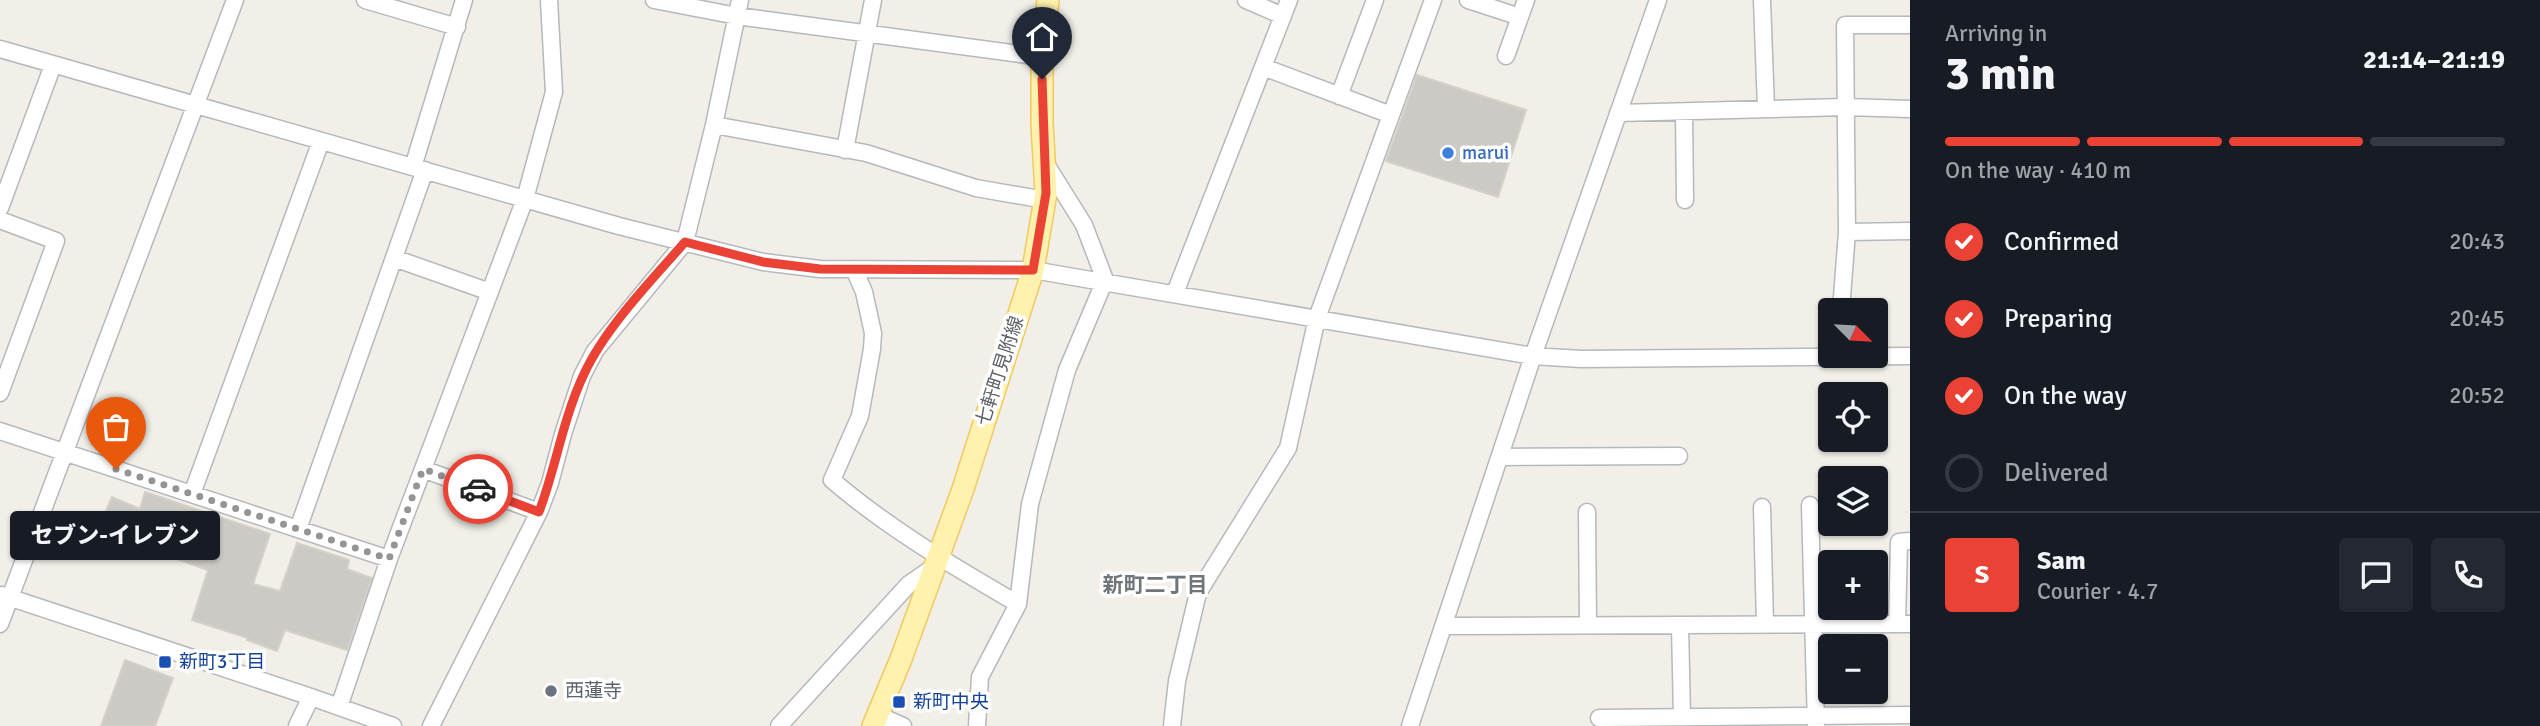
<!DOCTYPE html>
<html lang="en">
<head>
<meta charset="utf-8">
<style>
	body { margin:0; font-family:Signika,"Noto Sans JP",sans-serif; background:#242831; color:#f1f3f6; height:100vh; display:flex; flex-direction:column; font-size:26px; white-space:nowrap }
	* { box-sizing:border-box; margin:0 }
	p { font-size:23px; color:#9ea1a6 }
	.icon { flex:none; width:38px; height:38px; fill:none; stroke:currentColor; stroke-width:2; stroke-linecap:round; stroke-linejoin:round }
	.map { position:relative; flex:1; overflow:hidden }
	.side { display:flex; flex-direction:column; background:#171b24; width:630px }
	.side>* { flex:none }
	.needle { width:46px; rotate:114deg }
	.controls { position:absolute; left:1818px; top:298px; display:grid; gap:14px }
	.controls a { display:grid; place-items:center; width:70px; height:70px; border-radius:7px; background:#171b24; box-shadow:0 2px 5px #0004; font-size:35px }
	.pin { position:absolute; display:grid; place-items:center; width:60px; height:60px; color:#fff; margin:-72px -30px; border-radius:50% 50% 50% 0; rotate:-45deg; box-shadow:0 0 7px #0007 }
	.pin .icon { rotate:45deg }
	.courier { position:absolute; display:grid; place-items:center; width:70px; height:70px; margin:-35px; border:5px solid #ea4335; border-radius:50%; background:#fff; color:#222; box-shadow:0 2px 9px #0007 }
	.bubble { position:absolute; height:49px; border-radius:7px; background:#171b24; box-shadow:0 2px 5px #0004; font-size:23px; font-weight:800; line-height:49px; text-align:center }
	.head em { font-style:normal; font-weight:800 }
	.head div { display:flex; flex-direction:column-reverse }
	.head { display:flex; align-items:center; justify-content:space-between; height:119px; padding:0 35px }
	h1 { font-size:46px; font-weight:800; line-height:52px }
	.bar { display:grid; grid-template-columns:repeat(4,1fr); gap:10px 7px; align-content:center; height:84px; padding:0 35px }
	.bar i { height:9px; border-radius:5px; background:#363941 }
	.bar .active { background:#ea4335 }
	.bar p { grid-column:span 4 }
	.line { display:flex; align-items:center; gap:18px; padding:0 35px; border-top:2px solid #363941 }
	.line div { flex:1 }
	.round { display:grid; place-items:center; flex:none; width:74px; height:74px; border-radius:7px; background:#242831 }
	ol { padding:0 35px; list-style:none }
	li { display:flex; align-items:center; gap:21px; height:77px }
	li p { margin-inline-start:auto }
	li .icon { padding:7px; border-radius:50%; background:#ea4335; color:#fff; stroke-width:4 }
	li:last-child { color:#9ea1a6 }
	li i { width:38px; height:38px; border:4px solid #363941; border-radius:50% }
	main { display:flex; flex:1; min-height:0 }
	.map>svg:first-child { display:block }
	.building { fill:#cccac5; stroke:#d6d1c6; stroke-width:2 }
	.lines { fill:none; stroke-linecap:round; stroke-linejoin:round }
	.minor-casing { stroke:#b5b8bc; stroke-width:19 }
	.major-casing { stroke:#f2c960; stroke-width:24 }
	.minor { stroke:#fff; stroke-width:16 }
	.major { stroke:#fff2af; stroke-width:21 }
	.done { stroke:#929495; stroke-width:7; stroke-dasharray:0 12.6 }
	.route { stroke:#ea4335; stroke-width:9 }
	.shop-dot { fill:#3f7fe0; stroke:#fff; stroke-width:2.5 }
	.transit-dot { fill:#1a4fb4; stroke:#fff; stroke-width:2.5 }
	.worship-dot { fill:#6b7280; stroke:#fff; stroke-width:2.5 }
	.labels { text-anchor:middle; dominant-baseline:central; stroke-width:7; stroke-linejoin:round; paint-order:stroke }
	.shop-label { font-size:19px; fill:#366cbe; stroke:#fff; text-anchor:start }
	.street-label { font-size:19px; fill:#5f6368; stroke:#fff }
	.transit-label { font-size:19px; fill:#164399; stroke:#fff; text-anchor:start }
	.worship-label { font-size:19px; fill:#5b616d; stroke:#fff; text-anchor:start }
	.neighbourhood-label { font-size:21px; font-weight:bold; fill:#70757a; stroke:#fff }
</style>
</head>
<body>
<main>
<div class="map">
<svg width="1910" height="726" viewBox="0 0 1910 726">
	<rect width="100%" height="100%" fill="#f1efe8"/>
	<path class="building" d="M1417,75l109,35 -28,87 -112,-36z
		M145,492l125,42 -17,50 27,7 17,-48 52,17 -2,9 25,9 -25,72 -62,-20 -8,21 -30,-11 1,-2 -56,-18 16,-50 -88,-31 -5,11 -22,-9 19,-44 28,12z
		M125,660l48,18 -18,48h-54z"/>
	<g class="lines">
		<g class="minor-casing">
			<path id="minor" d="M365,0l92,27
				M654,0l83,16 305,41
				M1246,0l37,16
				M1468,0l52,17
				M1762,0l4,109
				M0,49l619,177 144,36 57,7 213,1 500,86 48,3 329,-3
				M1506,56l20,-56
				M1263,67l128,48
				M1339,96l36,-96
				M1684,112l1,88
				M1618,113l228,-6 64,2
				M714,125l152,28 110,35 69,12
				M845,150l28,-150
				M413,167l51,-167
				M0,208l53,-143
				M0,220l56,21 -56,152
				M1847,232l63,-1
				M394,258l96,34
				M854,269l10,23 9,41 -1,16 -12,67 -28,64c57,49 121,86 186,124
				M1175,293l114,-293
				M1841,310l6,-78 -2,-207h65
				M0,431l389,128
				M1500,457l179,-1
				M423,469l116,43
				M192,494l129,-353
				M1810,505l6,221
				M1762,507l3,117
				M1587,512l1,113
				M298,529l127,-359
				M2,595l309,102 82,29
				M0,624l235,-624
				M1897,624l2,-82 11,-1
				M1680,625l2,92
				M1444,626l466,-2
				M339,707l50,-148 136,-360 29,-107 -5,-92
				M878,715l25,11
				M1599,718l311,-3
				M297,726l14,-29
				M431,726l108,-214 11,-29 13,-49 19,-58 13,-25 90,-109 29,-117 26,-125
				M779,726l130,-142 26,-18
				M977,726l3,-49 38,-73 12,-100 37,-134 38,-90 -21,-55 -40,-64
				M1172,726l5,-45 21,-88 90,-145 29,-130 116,-318
				M1410,726l123,-370 125,-356"/>
		</g>
		<g class="major-casing">
			<path id="major" d="M873,726l28,-67 62,-170 70,-219 13,-77 -4,-69v-67l6,-57"/>
		</g>
		<use href="#minor" class="minor"/>
		<use href="#major" class="major"/>
	</g>
	<g class="lines">
		<path class="done" d="M116,469l273,90 34,-90 55,20"/>
		<path class="route" d="M478,489l61,23c17,-45 24,-94 45,-138 21,-46 67,-93 101,-132l78,20 57,7 213,1 13,-77 -4,-114"/>
	</g>
	<circle class="shop-dot" cx="1448" cy="153" r="7"/>
	<g class="transit-dot">
		<rect x="158" y="655" width="14" height="14" rx="3.5"/>
		<rect x="892" y="695" width="14" height="14" rx="3.5"/>
	</g>
	<circle class="worship-dot" cx="551" cy="691" r="7"/>
	<g class="labels">
		<g class="shop-label">
			<text x="1462" y="153">marui</text>
		</g>
		<g class="street-label">
			<text transform="translate(1000 371) rotate(-72)">七軒町見附線</text>
		</g>
		<g class="transit-label">
			<text x="179" y="662">新町3丁目</text>
			<text x="913" y="702">新町中央</text>
		</g>
		<g class="worship-label">
			<text x="565" y="691">西蓮寺</text>
		</g>
		<g class="neighbourhood-label">
			<text x="1155" y="585">新町二丁目</text>
		</g>
	</g>
</svg>
<div class="controls">
<a><svg class="needle" viewBox="-14 -14 28 28"><path d="M0-13l5 13h-10z" fill="#e53935"/><path d="M0 13l5-13h-10z" fill="#9ea1a6"/></svg></a>
<a><svg class="icon" aria-label="locate" viewBox="0 0 24 24"><circle cx="12" cy="12" r="6"/><path d="M12 2v4M12 18v4M2 12h4M18 12h4"/></svg></a>
<a><svg class="icon" aria-label="layers" viewBox="0 0 24 24"><path d="M12 4l9 5-9 5-9-5zM3 14l9 5 9-5"/></svg></a>
<a>+</a>
<a>−</a>
</div>
<div class="pin" style="left:116px;top:469px;background:#ea580c"><svg class="icon" aria-label="bag" viewBox="0 0 24 24"><path d="M5 8h14l-1 12H6zM9 8a3 3 0 0 1 6 0"/></svg></div>
<div class="pin" style="left:1042px;top:79px;background:#1f2937"><svg class="icon" aria-label="home" viewBox="0 0 24 24"><path d="M3 11l9-7 9 7M6 9v11h12V9"/></svg></div>
<div class="courier" style="left:478px;top:489px"><svg class="icon" aria-label="car" viewBox="0 0 24 24"><path d="M5 17H2v-5l4-1 3-4h7l3 4 3 1v5h-3M9 17h6M6 11h13"/><circle cx="7" cy="17" r="2"/><circle cx="17" cy="17" r="2"/></svg></div>
<div class="bubble" style="left:10px;top:511px;width:210px">セブン-イレブン</div>
</div>
<section class="side">
<div class="head"><div><h1>3 min</h1><p>Arriving in</p></div><em>21:14–21:19</em></div>
<div class="bar"><i class="active"></i><i class="active"></i><i class="active"></i><i></i><p>On the way · 410 m</p></div>
<ol>
<li><svg class="icon" aria-label="check" viewBox="0 0 24 24"><path d="M5 12l5 5 9-10"/></svg>Confirmed<p>20:43</p></li>
<li><svg class="icon" aria-label="check" viewBox="0 0 24 24"><path d="M5 12l5 5 9-10"/></svg>Preparing<p>20:45</p></li>
<li><svg class="icon" aria-label="check" viewBox="0 0 24 24"><path d="M5 12l5 5 9-10"/></svg>On the way<p>20:52</p></li>
<li><i></i>Delivered</li>
</ol>
<div class="line" style="height:126px"><b class="round" style="background:#ea4335;color:#fff">S</b><div><b>Sam</b><p>Courier · 4.7</p></div><a class="round"><svg class="icon" aria-label="chat" viewBox="0 0 24 24"><path d="M4 5h16v11H9l-5 4z"/></svg></a><a class="round"><svg class="icon" aria-label="phone" viewBox="0 0 24 24"><path d="M5 4h4l2 5-3 2q2 4 5 5l2-3 5 2v4C11 20 4 13 5 4z"/></svg></a></div>
</section>
</main>
</body>
</html>
